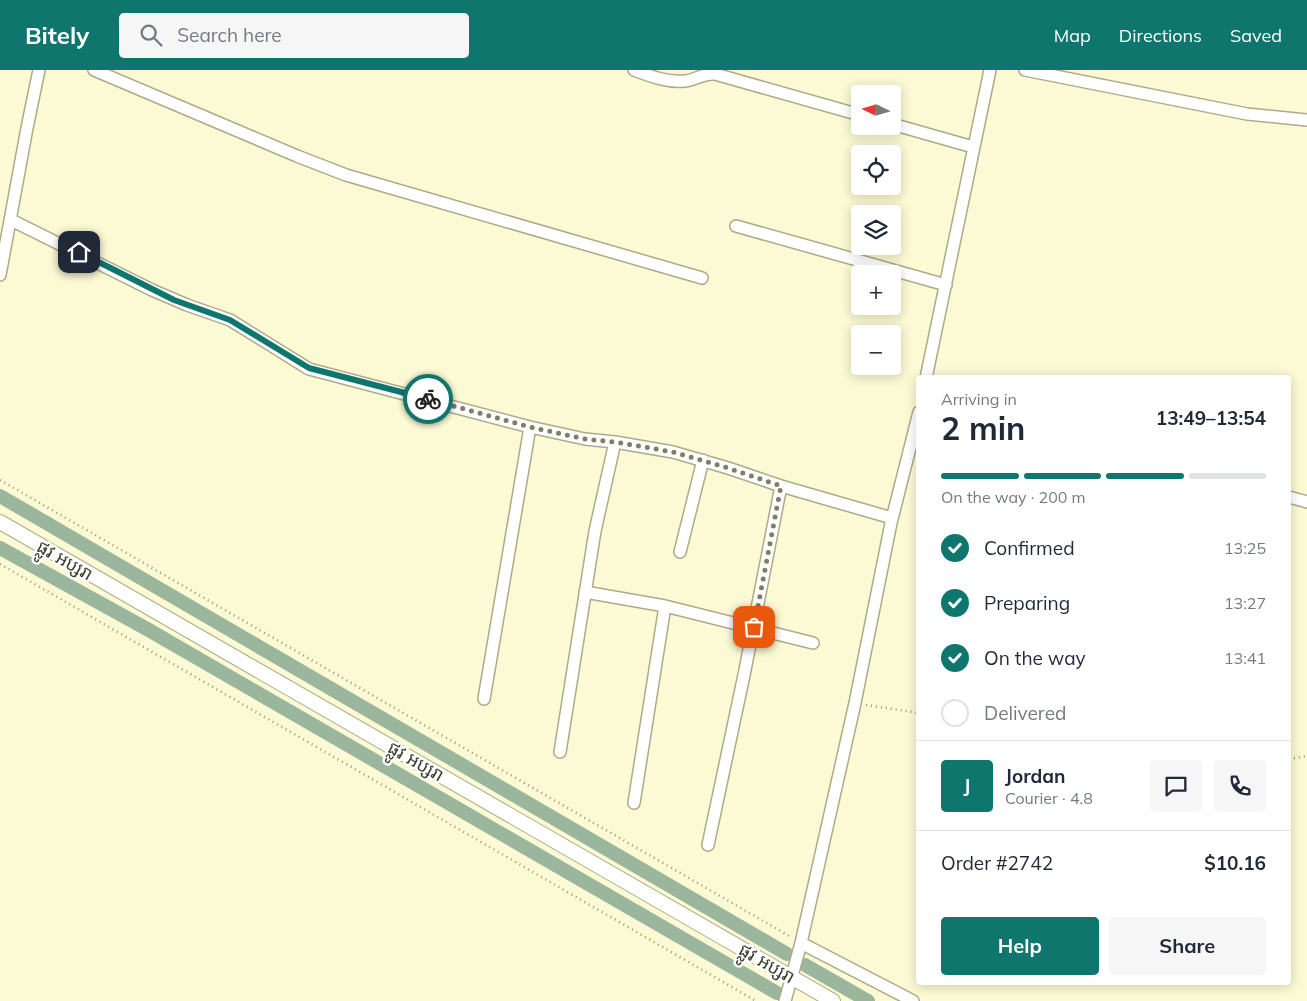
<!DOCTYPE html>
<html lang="en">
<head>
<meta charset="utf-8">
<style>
	body { margin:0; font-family:Mulish,"Noto Sans Khmer",sans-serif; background:#f6f6f7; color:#1f2937; height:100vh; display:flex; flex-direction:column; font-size:19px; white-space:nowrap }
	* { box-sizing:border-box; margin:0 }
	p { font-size:16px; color:#747a83 }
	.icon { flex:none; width:28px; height:28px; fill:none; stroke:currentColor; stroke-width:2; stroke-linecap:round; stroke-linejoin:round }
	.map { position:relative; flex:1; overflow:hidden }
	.panel { position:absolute; left:916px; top:305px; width:375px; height:610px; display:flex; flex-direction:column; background:#fff; border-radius:5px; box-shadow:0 2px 12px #0003 }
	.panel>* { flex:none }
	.needle { width:32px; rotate:275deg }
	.tools { position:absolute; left:851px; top:15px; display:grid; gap:10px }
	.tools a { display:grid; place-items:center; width:50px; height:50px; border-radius:5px; background:#fff; box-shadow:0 2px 12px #0003; font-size:25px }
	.pin { position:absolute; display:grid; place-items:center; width:42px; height:42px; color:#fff; margin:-21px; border-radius:10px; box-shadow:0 2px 8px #0006 }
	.courier { position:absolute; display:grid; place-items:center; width:50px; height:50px; margin:-25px; border:4px solid #0f766e; border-radius:50%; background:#fff; color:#222; box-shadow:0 1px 6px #0007 }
	.headline em { font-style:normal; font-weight:700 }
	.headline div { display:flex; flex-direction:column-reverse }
	.headline { display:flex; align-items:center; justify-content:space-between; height:85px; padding:0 25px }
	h1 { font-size:32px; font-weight:700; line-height:38px }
	.bar { display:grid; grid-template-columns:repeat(4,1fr); gap:8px 5px; align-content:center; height:60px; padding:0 25px }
	.bar i { height:6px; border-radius:4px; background:#e0e1e3 }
	.bar .active { background:#0f766e }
	.bar p { grid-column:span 4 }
	.line { display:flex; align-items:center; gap:12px; padding:0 25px; border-top:1px solid #e0e1e3 }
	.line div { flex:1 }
	.round { display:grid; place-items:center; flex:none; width:52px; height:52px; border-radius:5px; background:#f6f6f7 }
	ol { padding:0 25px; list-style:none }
	li { display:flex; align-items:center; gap:15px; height:55px }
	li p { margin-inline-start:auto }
	li .icon { padding:5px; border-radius:50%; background:#0f766e; color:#fff; stroke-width:4 }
	li:last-child { color:#747a83 }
	li i { width:28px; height:28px; border:2px solid #e0e1e3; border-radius:50% }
	.action { display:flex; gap:10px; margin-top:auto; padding:10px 25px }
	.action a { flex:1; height:58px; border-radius:5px; background:#0f766e; color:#fff; font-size:20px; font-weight:700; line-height:58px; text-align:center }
	.action a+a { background:#f6f6f7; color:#1f2937 }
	header { display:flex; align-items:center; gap:30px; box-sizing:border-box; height:70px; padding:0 25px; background:#0f766e; color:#fff }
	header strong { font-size:24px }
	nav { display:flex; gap:28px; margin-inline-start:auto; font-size:18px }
	.search { width:350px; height:45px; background:#f6f6f7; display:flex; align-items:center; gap:12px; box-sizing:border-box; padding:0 18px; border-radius:5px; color:#747a83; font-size:19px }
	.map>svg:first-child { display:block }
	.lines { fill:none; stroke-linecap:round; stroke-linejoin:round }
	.canal { stroke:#9ab69d; stroke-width:14 }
	.minor-casing { stroke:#adab87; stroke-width:14 }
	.tertiary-casing { stroke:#adab87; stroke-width:16 }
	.path { stroke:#96957b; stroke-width:2.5; stroke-dasharray:1 4; stroke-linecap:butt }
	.minor { stroke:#fff; stroke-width:11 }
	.tertiary { stroke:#fff; stroke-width:14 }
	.done { stroke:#7f7e67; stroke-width:5; stroke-dasharray:0 9 }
	.route { stroke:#0f766e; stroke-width:6 }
	.labels { text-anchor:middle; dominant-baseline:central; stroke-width:5; stroke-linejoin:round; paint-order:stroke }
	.street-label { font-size:18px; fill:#3c3c2d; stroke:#fff }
</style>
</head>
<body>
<header>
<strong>Bitely</strong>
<div class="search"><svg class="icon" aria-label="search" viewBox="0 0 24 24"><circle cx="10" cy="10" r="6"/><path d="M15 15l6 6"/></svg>Search here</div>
<nav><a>Map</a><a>Directions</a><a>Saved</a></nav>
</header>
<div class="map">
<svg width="1307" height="931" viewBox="0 0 1307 931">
	<rect width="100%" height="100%" fill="#fcfad4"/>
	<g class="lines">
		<path class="canal" d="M0,426l787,458
			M0,478l147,81 630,364
			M805,895l63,36"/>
		<g class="minor-casing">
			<path id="minor" d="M94,0l203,86 49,19 356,103
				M634,0c16,6 34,13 51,11 11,-1 18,-8 30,-7l145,41
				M1025,0l222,44 60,6
				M892,54l81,23
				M11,150l141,70 35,15 43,15 79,49 221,58 55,12 30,3 58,10 55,16 53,18 111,32
				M736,156l210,59
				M0,205l27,-147 12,-58
				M926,308l64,-308
				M1289,427l18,5
				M680,482l23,-92
				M585,522l80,14 148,37
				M484,629l46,-272
				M560,682l35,-221 20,-89
				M634,733l31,-197
				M708,775l36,-170 37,-189
				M801,873l112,58
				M785,931l16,-58 54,-240 36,-180 28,-111"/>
		</g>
		<g class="tertiary-casing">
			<path id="tertiary" d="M0,452l833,479"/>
		</g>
		<path class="path" d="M0,410l791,457
			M0,494l756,437
			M866,635l53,8
			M1289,689l18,-3"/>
		<use href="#minor" class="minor"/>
		<use href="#tertiary" class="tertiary"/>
	</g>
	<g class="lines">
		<path class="done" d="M428,329l102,28 55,12 30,3 58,10 55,16 53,18 -27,141"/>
		<path class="route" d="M79,182l95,48 56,20 79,48 119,31"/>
	</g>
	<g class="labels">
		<g class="street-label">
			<text transform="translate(65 490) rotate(30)">ផ្លូវ អប្សរា</text>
			<text transform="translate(416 691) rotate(30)">ផ្លូវ អប្សរា</text>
			<text transform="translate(767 893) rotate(30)">ផ្លូវ អប្សរា</text>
		</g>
	</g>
</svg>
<div class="tools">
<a><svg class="needle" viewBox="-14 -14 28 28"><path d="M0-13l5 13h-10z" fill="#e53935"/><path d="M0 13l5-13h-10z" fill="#747a83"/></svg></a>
<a><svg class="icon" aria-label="locate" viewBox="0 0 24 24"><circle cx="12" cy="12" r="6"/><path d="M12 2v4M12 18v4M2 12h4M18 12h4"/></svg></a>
<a><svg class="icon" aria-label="layers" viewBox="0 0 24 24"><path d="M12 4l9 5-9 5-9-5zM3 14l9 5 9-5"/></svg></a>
<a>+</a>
<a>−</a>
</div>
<div class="pin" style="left:754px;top:557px;background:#ea580c"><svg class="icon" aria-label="bag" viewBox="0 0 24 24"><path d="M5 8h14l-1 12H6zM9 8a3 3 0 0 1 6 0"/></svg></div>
<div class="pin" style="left:79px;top:182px;background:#1f2937"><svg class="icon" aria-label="home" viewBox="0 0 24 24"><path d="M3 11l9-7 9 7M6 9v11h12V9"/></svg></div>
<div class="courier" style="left:428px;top:329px"><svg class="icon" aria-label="bike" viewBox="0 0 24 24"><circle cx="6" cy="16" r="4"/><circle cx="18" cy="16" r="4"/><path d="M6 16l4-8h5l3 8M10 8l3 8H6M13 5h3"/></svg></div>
<section class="panel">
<div class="headline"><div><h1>2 min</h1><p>Arriving in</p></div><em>13:49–13:54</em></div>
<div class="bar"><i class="active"></i><i class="active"></i><i class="active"></i><i></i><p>On the way · 200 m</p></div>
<ol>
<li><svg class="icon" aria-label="check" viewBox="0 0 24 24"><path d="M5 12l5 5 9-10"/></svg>Confirmed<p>13:25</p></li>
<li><svg class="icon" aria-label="check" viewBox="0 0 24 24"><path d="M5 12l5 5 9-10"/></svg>Preparing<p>13:27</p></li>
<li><svg class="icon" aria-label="check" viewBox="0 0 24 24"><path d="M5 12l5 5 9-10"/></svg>On the way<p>13:41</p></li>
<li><i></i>Delivered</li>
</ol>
<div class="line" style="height:90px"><b class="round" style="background:#0f766e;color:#fff">J</b><div><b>Jordan</b><p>Courier · 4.8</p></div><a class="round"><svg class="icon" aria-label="chat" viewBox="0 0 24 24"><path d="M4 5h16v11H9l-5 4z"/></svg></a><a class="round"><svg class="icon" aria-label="phone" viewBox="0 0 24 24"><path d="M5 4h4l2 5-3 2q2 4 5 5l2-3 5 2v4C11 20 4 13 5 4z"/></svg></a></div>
<div class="line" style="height:65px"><div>Order #2742</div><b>$10.16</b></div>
<div class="action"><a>Help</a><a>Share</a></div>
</section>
</div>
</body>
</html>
